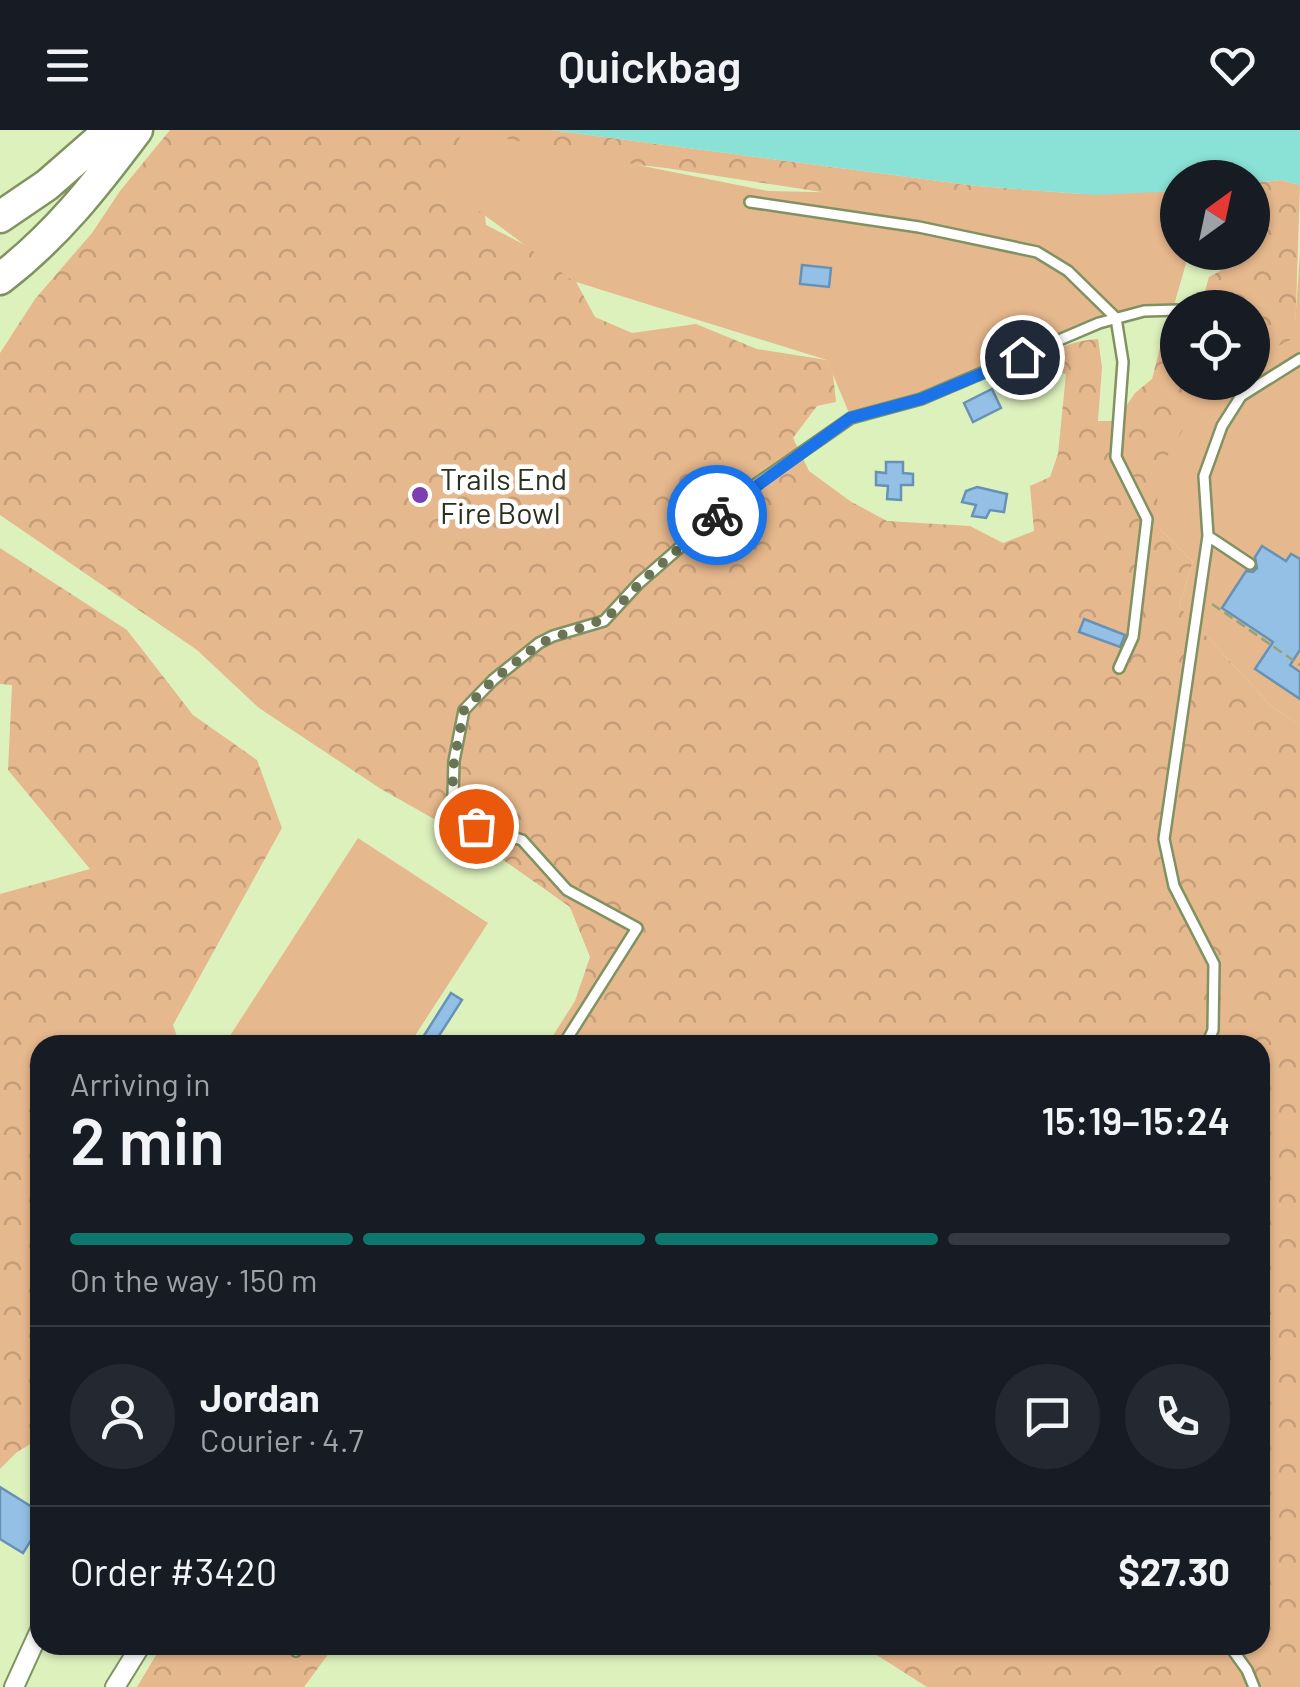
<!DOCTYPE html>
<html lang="en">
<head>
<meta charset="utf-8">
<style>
	body { margin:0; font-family:Barlow,sans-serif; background:#242831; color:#f1f3f6; height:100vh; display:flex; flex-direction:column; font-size:38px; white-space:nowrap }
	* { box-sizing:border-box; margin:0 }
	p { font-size:32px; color:#9ea1a6 }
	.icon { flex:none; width:55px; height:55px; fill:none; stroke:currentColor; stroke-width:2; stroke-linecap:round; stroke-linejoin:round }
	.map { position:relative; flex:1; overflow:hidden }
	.drawer { position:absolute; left:30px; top:905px; width:1240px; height:620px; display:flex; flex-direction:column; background:#171b24; border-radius:30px; box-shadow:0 2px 8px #0004 }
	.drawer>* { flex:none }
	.needle { width:65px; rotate:33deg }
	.tools { position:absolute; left:1160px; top:30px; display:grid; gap:20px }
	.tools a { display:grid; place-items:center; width:110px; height:110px; border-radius:50%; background:#171b24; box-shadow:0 2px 8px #0004; font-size:50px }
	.pin { position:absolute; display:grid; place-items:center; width:85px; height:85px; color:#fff; margin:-42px; border:5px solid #fff; border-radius:50%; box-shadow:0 2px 10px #0007 }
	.courier { position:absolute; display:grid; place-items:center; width:100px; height:100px; margin:-50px; border:8px solid #1a73e8; border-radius:50%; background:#fff; color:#222; box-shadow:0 2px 12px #0007 }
	.headline em { font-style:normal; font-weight:600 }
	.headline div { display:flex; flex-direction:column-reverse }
	.headline { display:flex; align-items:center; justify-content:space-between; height:170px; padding:0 40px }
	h1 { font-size:65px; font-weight:600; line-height:75px }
	.bar { display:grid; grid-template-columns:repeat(4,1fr); gap:15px 10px; align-content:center; height:120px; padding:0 40px }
	.bar i { height:12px; border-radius:8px; background:#363941 }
	.bar .active { background:#0f766e }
	.bar p { grid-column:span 4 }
	.line { display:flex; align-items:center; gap:25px; padding:0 40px; border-top:2px solid #363941 }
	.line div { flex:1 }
	.round { display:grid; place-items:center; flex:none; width:105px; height:105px; border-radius:52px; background:#242831 }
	header { display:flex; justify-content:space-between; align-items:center; height:130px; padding:0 40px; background:#171b24; font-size:45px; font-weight:600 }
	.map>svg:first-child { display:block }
	.forest { fill:url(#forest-crowns) }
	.green { fill:#e6b88d }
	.water { fill:#8ae1d5 }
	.building { fill:#94c0e6; stroke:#6792b6; stroke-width:2.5 }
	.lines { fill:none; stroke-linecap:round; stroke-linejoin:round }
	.lane-casing { stroke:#819262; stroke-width:14 }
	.street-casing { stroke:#819262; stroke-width:22 }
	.highway-casing { stroke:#819262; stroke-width:35 }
	.path { stroke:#93a27b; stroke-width:2.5; stroke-dasharray:10 5; stroke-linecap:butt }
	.lane { stroke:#fff; stroke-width:9 }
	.street { stroke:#fff; stroke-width:18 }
	.highway { stroke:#fff; stroke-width:30 }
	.done { stroke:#687454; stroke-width:10; stroke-dasharray:0 18 }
	.route { stroke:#1a73e8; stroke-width:12 }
	.poi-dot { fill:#7b3eb3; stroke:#fff; stroke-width:4 }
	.labels { text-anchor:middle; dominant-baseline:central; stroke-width:9; stroke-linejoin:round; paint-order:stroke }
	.poi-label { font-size:30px; fill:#29301c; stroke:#fff; text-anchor:start }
</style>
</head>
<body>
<header><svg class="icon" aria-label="menu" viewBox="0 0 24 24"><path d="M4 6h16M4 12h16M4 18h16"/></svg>Quickbag<svg class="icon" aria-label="heart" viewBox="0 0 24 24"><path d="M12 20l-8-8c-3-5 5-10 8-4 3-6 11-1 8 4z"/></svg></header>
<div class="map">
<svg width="1300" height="1557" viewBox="0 0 1300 1557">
	<defs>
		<pattern id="forest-crowns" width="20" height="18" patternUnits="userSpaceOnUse" patternTransform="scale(2.5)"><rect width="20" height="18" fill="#e6b88d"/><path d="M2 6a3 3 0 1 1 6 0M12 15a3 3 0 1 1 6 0" fill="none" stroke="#c59e79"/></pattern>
	</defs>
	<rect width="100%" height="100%" fill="#ddf1bd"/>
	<path class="forest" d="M170,0h381l426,56 119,9 81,-4v26l-298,-16 -213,-33 -73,-8 -112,18 5,47 82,42 27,50 37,16 64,-9 61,25 70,11 6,14 3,28 -19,4 -24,32 16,33 41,30 37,20 83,5 33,17 31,-12 -4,-45 20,-9 8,-23 8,-80 -37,-7c22,-17 41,-26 69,-28l4,28 -4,54h18l19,-28 17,-14 9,-35 16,-27 1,65 33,1v3l-22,39 -30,103 34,34 -14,44 93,101 28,18v962h-373l-66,-42h399v-600h-713l28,-44 15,-44 -20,-50 -81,-57 -108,-61 -122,-81 -62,-58 -197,-135v-162l35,-54 57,-66 28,-42z
		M1281,50l19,5 -5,153 -42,21 -1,-51h-56l5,-3 8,-28 26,-14 5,-10 12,-1 1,-69z
		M0,418l127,82 66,85 64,45 25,68 -109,197 7,20h-140v393l-24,15 -16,16v-575l90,-25 -82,-99 4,-85 -12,-1z
		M162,1515h173l-31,42h-167z"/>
	<path class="green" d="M463,0l305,61 279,6 78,-6 52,1 1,60 11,1 -15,52 -62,14 -193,80 -70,14 -22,-53 -254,-79 -133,-99z
		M1300,122v473l-28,-18 -93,-101 14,-44 -34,-34 -3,-53 55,-92 41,-1 1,-23 41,-21z
		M358,708l130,85 -79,122h-185z"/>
	<path class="water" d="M551,0h749v55l-19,-5 -28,3 -1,-5h-74l-1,13 -81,4 -119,-9z"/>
	<path class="building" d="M802,135l29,3 -2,19 -29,-3z
		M992,259l9,19 -28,14 -9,-19z
		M886,332h17v11l10,1v11h-12v15l-14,-1 1,-13 -12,-1v-13l10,1z
		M977,357l30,7 -3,18 -14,-2 -4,8 -14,-2 4,-11 -14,-3 4,-11z
		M1262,416l24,15 5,-7 9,5v91l-10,15 10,7v27l-45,-30 18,-27 -51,-34 24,-37 7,1 4,-4 -2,-11z
		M1084,489l41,16 -5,12 -41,-15z
		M451,863l11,7 -29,45h-15z
		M0,1357l40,25v14l-17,27 -23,-14z"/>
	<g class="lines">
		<g class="lane-casing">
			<path id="lane" d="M750,72l169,25 118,25 31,19 48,47 7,44 -7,95 31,62 -14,118 -14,31
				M1250,434l-42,-28 -4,-60 18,-50 19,-30 59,-37
				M563,915l74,-117 -70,-38 -45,-50 -46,-14 -12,-8 -8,-11 -3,-12 1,-34 10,-51 29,-30 46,-37 14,-7 51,-15 35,-38 100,-87 112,-78 70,-19 178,-76 45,-12 34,-1
				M1207,915l6,-15 1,-66 -40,-78 -10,-47 44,-303
				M295,1515l1,6
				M1229,1515l18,25 7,17"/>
		</g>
		<g class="street-casing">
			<path id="street" d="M14,1557l26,-57
				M115,1557l26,-42"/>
		</g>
		<g class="highway-casing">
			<path id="highway" d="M0,87l47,-32 63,-55
				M0,149c57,-44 95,-93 137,-149"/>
		</g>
		<path class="path" d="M1212,474l88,61"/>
		<use href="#lane" class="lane"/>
		<use href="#street" class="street"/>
		<use href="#highway" class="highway"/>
	</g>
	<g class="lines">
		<path class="done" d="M476,696l-12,-8 -12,-23 2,-34 10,-51 29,-30 47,-37 67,-25 33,-35 77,-68"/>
		<path class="route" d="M717,385l133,-97 71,-19 101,-42"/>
	</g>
	<circle class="poi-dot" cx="420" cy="365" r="10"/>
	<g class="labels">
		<g class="poi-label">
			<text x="440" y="348">Trails End<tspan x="440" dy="34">Fire Bowl</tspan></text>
		</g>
	</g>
</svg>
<div class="tools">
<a><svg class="needle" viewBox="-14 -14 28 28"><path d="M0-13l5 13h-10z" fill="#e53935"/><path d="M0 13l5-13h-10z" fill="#9ea1a6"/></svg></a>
<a><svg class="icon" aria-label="locate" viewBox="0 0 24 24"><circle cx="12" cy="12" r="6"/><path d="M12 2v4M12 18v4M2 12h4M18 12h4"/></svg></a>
</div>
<div class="pin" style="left:476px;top:696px;background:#ea580c"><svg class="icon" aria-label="bag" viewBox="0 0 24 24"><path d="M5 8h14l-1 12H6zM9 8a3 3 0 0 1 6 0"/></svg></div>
<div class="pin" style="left:1022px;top:227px;background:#1f2937"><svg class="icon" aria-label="home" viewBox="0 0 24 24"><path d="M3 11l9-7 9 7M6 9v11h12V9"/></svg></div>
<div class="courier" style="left:717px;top:385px"><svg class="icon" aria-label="bike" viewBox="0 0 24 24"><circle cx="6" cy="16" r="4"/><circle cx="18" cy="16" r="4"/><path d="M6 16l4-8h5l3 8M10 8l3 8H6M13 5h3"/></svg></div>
<section class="drawer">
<div class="headline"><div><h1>2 min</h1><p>Arriving in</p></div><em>15:19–15:24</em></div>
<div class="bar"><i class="active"></i><i class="active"></i><i class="active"></i><i></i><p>On the way · 150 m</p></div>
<div class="line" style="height:180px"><a class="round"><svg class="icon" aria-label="person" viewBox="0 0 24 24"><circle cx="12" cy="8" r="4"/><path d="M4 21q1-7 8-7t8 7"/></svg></a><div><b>Jordan</b><p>Courier · 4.7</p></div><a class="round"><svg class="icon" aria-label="chat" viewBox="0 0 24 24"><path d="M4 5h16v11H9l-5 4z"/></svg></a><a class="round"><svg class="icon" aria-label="phone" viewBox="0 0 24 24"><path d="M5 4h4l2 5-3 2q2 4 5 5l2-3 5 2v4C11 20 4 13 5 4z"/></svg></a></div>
<div class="line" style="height:130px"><div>Order #3420</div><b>$27.30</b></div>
</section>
</div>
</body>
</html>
